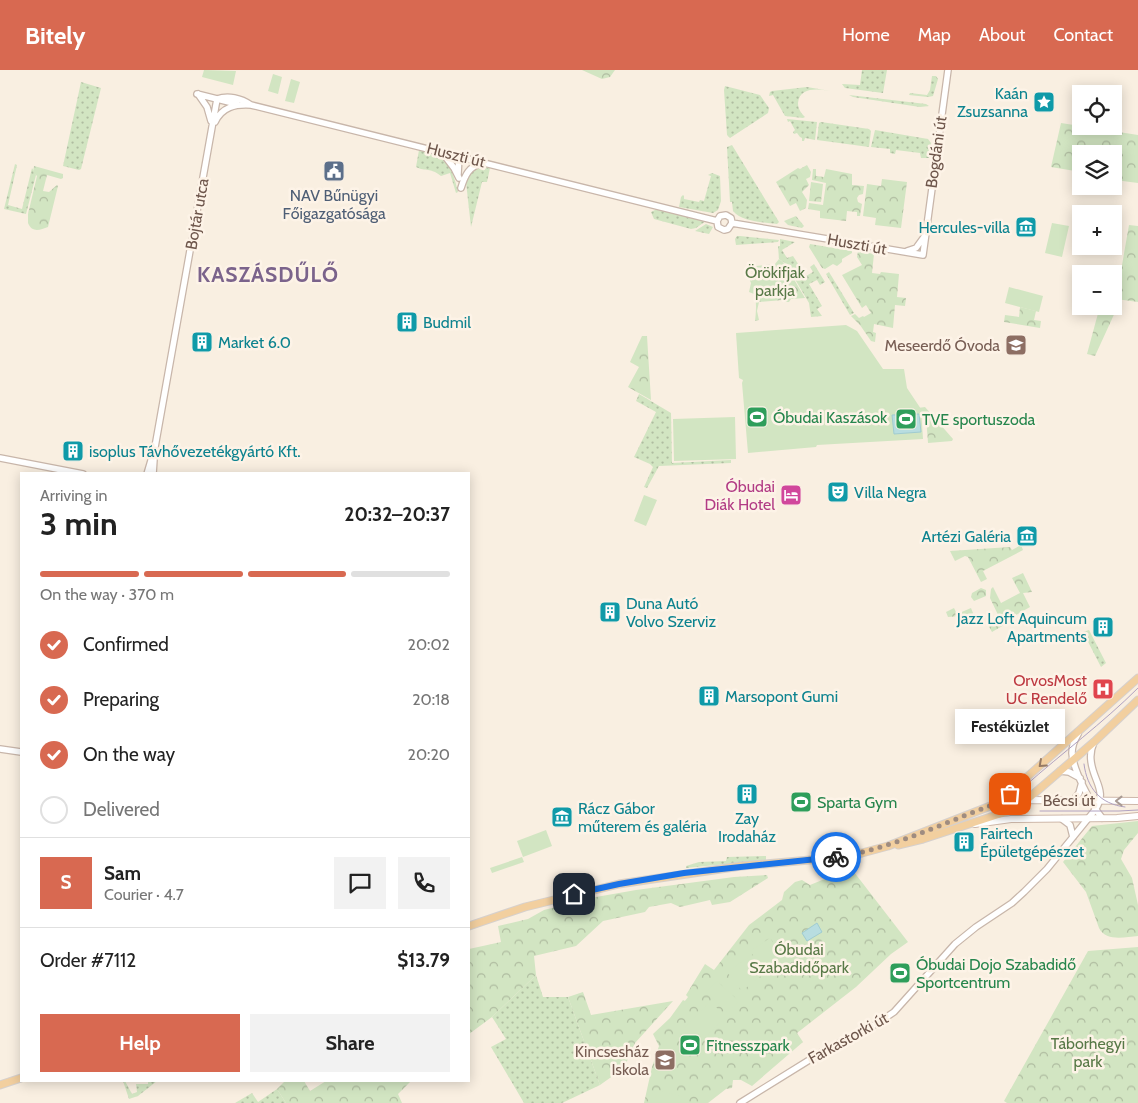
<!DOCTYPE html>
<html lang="en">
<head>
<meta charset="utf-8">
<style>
	body { margin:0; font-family:Cabin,sans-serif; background:#f2f2f2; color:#222; height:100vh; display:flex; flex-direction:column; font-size:19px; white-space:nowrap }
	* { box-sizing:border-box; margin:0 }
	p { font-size:16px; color:#767676 }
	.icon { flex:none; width:28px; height:28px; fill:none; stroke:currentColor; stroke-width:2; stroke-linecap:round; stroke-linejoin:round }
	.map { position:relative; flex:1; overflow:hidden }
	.details { position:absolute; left:20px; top:402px; width:450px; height:610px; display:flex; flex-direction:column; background:#fff; border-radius:0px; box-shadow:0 2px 12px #0003 }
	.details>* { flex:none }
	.buttons { position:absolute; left:1072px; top:15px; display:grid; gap:10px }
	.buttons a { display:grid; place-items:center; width:50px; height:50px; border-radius:0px; background:#fff; box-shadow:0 2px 12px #0003; font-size:25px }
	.pin { position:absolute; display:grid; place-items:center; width:42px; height:42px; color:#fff; margin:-21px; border-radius:10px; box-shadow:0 2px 8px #0006 }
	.courier { position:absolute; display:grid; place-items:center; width:50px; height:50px; margin:-25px; border:4px solid #1a73e8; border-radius:50%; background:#fff; color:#222; box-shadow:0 1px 6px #0007 }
	.bubble { position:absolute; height:35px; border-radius:0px; background:#fff; box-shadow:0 2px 12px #0003; font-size:16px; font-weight:700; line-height:35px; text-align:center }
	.headline em { font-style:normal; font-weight:700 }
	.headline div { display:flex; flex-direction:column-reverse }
	.headline { display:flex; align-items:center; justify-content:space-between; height:85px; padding:0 20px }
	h1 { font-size:32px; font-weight:700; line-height:38px }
	.bar { display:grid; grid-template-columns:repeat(4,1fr); gap:8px 5px; align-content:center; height:60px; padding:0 20px }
	.bar i { height:6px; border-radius:4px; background:#e0e0e0 }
	.bar .active { background:#d86951 }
	.bar p { grid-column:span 4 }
	.line { display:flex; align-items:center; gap:12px; padding:0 20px; border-top:1px solid #e0e0e0 }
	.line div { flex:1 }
	.round { display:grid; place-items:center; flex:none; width:52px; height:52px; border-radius:0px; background:#f2f2f2 }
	ol { padding:0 20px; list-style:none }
	li { display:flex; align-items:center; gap:15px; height:55px }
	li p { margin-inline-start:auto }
	li .icon { padding:5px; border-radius:50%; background:#d86951; color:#fff; stroke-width:4 }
	li:last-child { color:#767676 }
	li i { width:28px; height:28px; border:2px solid #e0e0e0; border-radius:50% }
	.action { display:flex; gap:10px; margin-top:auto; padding:10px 20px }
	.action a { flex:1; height:58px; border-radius:0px; background:#d86951; color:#fff; font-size:20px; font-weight:700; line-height:58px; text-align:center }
	.action a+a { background:#f2f2f2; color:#222 }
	header { display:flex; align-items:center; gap:30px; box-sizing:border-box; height:70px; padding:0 25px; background:#d86951; color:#fff }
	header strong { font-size:24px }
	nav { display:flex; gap:28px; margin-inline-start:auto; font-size:18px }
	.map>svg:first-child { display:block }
	.grass { fill:url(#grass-dots) }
	.forest { fill:url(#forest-crowns) }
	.pitch { fill:#d2e5c2 }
	.water { fill:#b8dde0; stroke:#a0ccd1 }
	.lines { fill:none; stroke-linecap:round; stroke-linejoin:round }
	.tertiary-casing { stroke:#c8b6aa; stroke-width:8 }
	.secondary-casing { stroke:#ceb8aa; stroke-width:8 }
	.primary-casing { stroke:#d6d0cd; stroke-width:9 }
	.tertiary { stroke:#fff; stroke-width:5.5 }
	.secondary { stroke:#fff; stroke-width:6 }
	.primary { stroke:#f2cf9f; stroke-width:7 }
	.tram { stroke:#b1a2c1; stroke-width:1 }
	.oneway { stroke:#967a64 }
	.oneway2 { stroke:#a89a93 }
	.done { stroke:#9f8c80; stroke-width:5; stroke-dasharray:0 9 }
	.route { stroke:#1a73e8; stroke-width:6 }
	.labels { text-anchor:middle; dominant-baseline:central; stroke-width:5; stroke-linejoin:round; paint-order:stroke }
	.culture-label { font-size:16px; fill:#0d838f; stroke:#fdf3e7; text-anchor:start }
	.street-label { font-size:16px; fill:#6e564b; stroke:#fdf3e7 }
	.service-label { font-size:16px; fill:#4e5e75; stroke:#fdf3e7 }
	.park-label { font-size:16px; fill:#587947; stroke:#fdf3e7 }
	.education-label { font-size:16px; fill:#785e54; stroke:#fdf3e7; text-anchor:end }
	.leisure-label { font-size:16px; fill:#27864d; stroke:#fdf3e7; text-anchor:start }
	.hotel-label { font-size:16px; fill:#b23c85; stroke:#fdf3e7; text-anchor:end }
	.health-label { font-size:16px; fill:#be3a42; stroke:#fdf3e7; text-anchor:end }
	.district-label { font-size:21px; font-weight:bold; letter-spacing:1px; fill:#7b638b; stroke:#fdf3e7 }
</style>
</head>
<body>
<header>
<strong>Bitely</strong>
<nav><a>Home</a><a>Map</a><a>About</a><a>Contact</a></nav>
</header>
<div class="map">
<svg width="1138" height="1033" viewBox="0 0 1138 1033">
	<defs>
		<pattern id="grass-dots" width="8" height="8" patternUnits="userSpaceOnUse" patternTransform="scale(1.25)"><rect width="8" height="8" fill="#d2e5c2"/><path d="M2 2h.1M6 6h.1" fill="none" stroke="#afbca0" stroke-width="1.8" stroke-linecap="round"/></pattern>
		<pattern id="forest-crowns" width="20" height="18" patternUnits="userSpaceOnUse" patternTransform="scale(1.25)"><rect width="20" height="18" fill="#d2e5c2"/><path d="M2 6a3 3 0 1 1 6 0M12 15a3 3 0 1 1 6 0" fill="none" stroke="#afbca0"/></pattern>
	</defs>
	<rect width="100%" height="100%" fill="#f9efe1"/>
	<path class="grass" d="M862,0h25l-4,23 -38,-5 -3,-4 18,1z
		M932,6h4l2,3 -5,17 -5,1 -19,-2 1,-2 17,2 3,-5z
		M81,12l20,6 -20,81 -2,1 -16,-4z
		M725,16l35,9 9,13 -1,5 -38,25 -3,-3 -3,-45z
		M807,17l29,5c-12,-2 -36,-8 -38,11 0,6 3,10 7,14l-2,1 -18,-2 -12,-21 -4,1 1,-4 2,-1z
		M849,25l77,9 3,2 -9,1 -67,-10z
		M787,49l30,3 -2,18 -10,-2 -1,3h-2v-3l-2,-1 -3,-4 -3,1 -1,-2 2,-2 -5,-9 -2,1z
		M821,52l48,7 2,2 -2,16 -52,-7 2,-17z
		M875,60l53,9 3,4 -2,15h-8l-1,-5 -24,-3 -1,4 -5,-1v-4l-19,-2z
		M732,75l47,77 -2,2c-13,-2 -35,-2 -44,-13l-1,-9h-2l-3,-55z
		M419,80c27,-1 34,20 39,42l-2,1 -6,-20 -9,3c-11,-9 -15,-4 -25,-9z
		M15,94l2,1 -9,40 14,4 10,-41 4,7 -10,39 -22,-5z
		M482,97l8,1 -3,14h-5l-11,45 -5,-45c1,-9 7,-13 16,-15z
		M712,103l8,3 1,25 -3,9 -5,3 -34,-6 2,-10 2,-2 1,1v3l15,3 1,-2 4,1 7,-25 -3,-1z
		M657,139l49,12 -10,7 -5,1 -37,-10 -3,-7z
		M796,146l8,10 -2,2 -14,-3 -4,-4z
		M706,154l7,3 -4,7 -14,-3z
		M737,166h3l39,4 -1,2 -42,3 -1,-6z
		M780,169l15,3 -13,8 5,8 6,-2 13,20 7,-4 -3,-5 4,-3 11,18 -5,3 -3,-5 -8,4 13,22 -5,3 5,7 -11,1 -2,-14 -23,-39 -7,-5 -1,-13h2z
		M829,202l25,41 -4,2 -24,-41z
		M639,324l32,19 1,50 59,-3v3l-72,3 -12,22 -3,-1 9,-20 -3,-3 -16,-7 22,-45 -20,-11z
		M1089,560l17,33 -5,4 -18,-35z
		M766,786v4l-80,8v-2l13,-4 27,-1 1,-4z
		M536,905l7,22h25l32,88 -38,18h-38l-33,-56 15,-8 -14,-22z
		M123,1011h2l7,13 5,-2 -1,-8h12v-2l9,-1 -19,15 -9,3z
		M277,1019l9,14h-51l17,-10 6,9z"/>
	<path class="forest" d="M582,0h33l-5,7 -8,2z
		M1061,53l77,12v48l-23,-3 1,-2 -2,-1v-23h-33v18l-30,-5z
		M807,95l4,7 -1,5 -4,2 3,6 -7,7 5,8 -1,8 -6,3 -4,-8 -6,3 -14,-24 22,-14 2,1z
		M34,96l29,8v4l-2,1 -14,-4 -4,16 6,1 8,-7 1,1 -10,41c-8,3 -16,6 -20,-4v-9l9,-38 -4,-4z
		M813,99h3v7l8,1 2,-8 26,5v11l12,1 -1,8 -4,1 -2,3 1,4 4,2 -2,12h-3v-4l-10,-1 -1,10 -26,-3v-7l-12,-2 1,-6 14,2 3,-22 -14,-3z
		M882,109l25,3 -6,46 -26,-3 1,-7 -13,-2 4,-32 14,2z
		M811,112l12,2 -2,18 -12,-1z
		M1129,155l9,1v76l-22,-3z
		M810,174l42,7v2l-10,6v3l-5,4 -4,-2 -8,5 -3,-1 -13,-21z
		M858,181l16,3 -2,19 8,1 1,-2 18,2 -2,23 9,1 -1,8 -10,-1 -2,23 -19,-4 -1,8 3,1 -1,9 -4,-1 -11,-16 -9,-9 4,-2 4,4 4,-2 1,1 7,-4 -5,-8 -4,3 -20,-33 20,-10 -5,-8z
		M779,189l6,5 20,34 -14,1 -2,3h-5l-1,-2 -24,2 -2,9 2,9 -4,1c1,-8 2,-21 -1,-27l-5,-2 2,-9 -3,-7 5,-3 -3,-4 2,-3 4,2v-2l19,-2z
		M1100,236l17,2 -22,48 -8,-2z
		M1020,237l16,4 -2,9 7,1 -1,7 -36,-6 1,-7 14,2z
		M642,266h5l4,64 -23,-13 11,-20 -9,-5z
		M925,337l28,32 -1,2 -24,2 -2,-27h-7l-1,-8z
		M1021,475l2,5 -40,21 4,8 -6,3 -13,-25 -3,-1 -10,5 -5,-10 60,-4 2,3z
		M1023,503l9,19 -9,1 7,14 -26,15v3l-12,7 -4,-7 12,-6 -10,-21 1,-9 2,-2 8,16 19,-10 -8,-15z
		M981,518l5,2v6l-12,5 -3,-4 1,-4z
		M954,538l3,6 14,-6 2,5 -1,2 -24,2 -2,-5z
		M1138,751v12l-14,17 -3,9 11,19 6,27v31c-13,1 -32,6 -39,-8l-13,-36 -23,-30 29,-36z
		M840,799l14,3 54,70 -17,12 -35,33 -59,46 6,9 -51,44 -11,-6h-8l-1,8 -6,1 -18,14h-64l8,-36 7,-21 -6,-12 17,-16 13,-18 2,1 3,-4 -2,-2 19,-31 9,6 35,-45 33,-25 2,-8 11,-10 7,-2 8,5 17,-7z
		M767,805l1,3 -38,24 -18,3 -2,-5 -30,7 -9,-4 -22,4 -4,5 -42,9 -27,25 -42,10 2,19 -44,42 -23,17v-85l32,-7 -3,-16 30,-7 16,-9 52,-13 40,-7 98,-13z
		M1138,877v156h-131l-3,-2 84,-150z
		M583,922l8,23 82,-14 -38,42 -11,25 -24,17 -32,-88z
		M285,1011h19l6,10 16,-10h85l-13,13 4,9h-116l-9,-14z"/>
	<path class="pitch" d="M204,0l32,1 -3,14 -31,-8z
		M273,4l9,3 -4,17 -10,-3z
		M291,9l9,3 -6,21 -9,-2z
		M1052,153l17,3 -7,31 -17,-4z
		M1009,217l34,9 -4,16 -34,-9z
		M846,255l11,6 26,38h21l3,19 14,21 2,30 -106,6 -1,2 -68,6 -6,-70 1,-3 -4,-2 -3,-45z
		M735,347l1,42 -62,2 -1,-42z
		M644,425l13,5 -11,26 -12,-5z
		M546,760l6,16 -29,11 -6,-16z
		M522,787l2,5 -32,11 -2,-5z
		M770,868l14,20 -19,14 -15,-21z
		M747,888l14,18 -19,15 -15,-19z
		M717,911l22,20 -11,12 -22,-21z
		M710,931l16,16 -29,28 -14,-15z
		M658,1020l25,7 -3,6h-26z"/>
	<path class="water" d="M919,344l2,18 -27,2 -2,-19z
		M817,853l5,9 -15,9 -5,-8z"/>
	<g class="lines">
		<g class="tertiary-casing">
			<path id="tertiary" d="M197,24l40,10
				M198,24l9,13 4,14
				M217,29c11,-4 24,-1 34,6l466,116
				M215,52c7,-15 20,-18 36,-17
				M441,81l13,17 5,10
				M458,104l1,-18
				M461,118c4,-13 8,-22 22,-25
				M717,151l1,6 6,3 4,-1 4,-6
				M717,151l3,-5 6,-1 5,3 1,5
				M732,153l191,32 25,-185
				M907,181l9,-3 8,-11
				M0,388l83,16
				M147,404l8,-27 62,-348
				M153,404l1,-15
				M1078,664c-3,5 -6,12 -6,19 1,17 19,51 30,65
				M0,679l21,3
				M1060,701l9,1 11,6
				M1073,731l6,-8 3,-11
				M1062,749l8,6 3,12
				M740,1033l87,-54 49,-25 18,-12 61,-68 21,-17 36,-24 12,-11 23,-23 48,-59c13,-19 -2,-29 -4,-49 -1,-7 0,-12 3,-19"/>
		</g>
		<g class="secondary-casing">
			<path id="secondary" d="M998,733l29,-3 111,1
				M975,754l36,-5 106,-1 21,-2"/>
		</g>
		<g class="primary-casing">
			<path id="primary" d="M898,775l25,-6 83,-27 17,-9 71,-61 44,-42
				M469,856l56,-19 94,-23 122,-18 91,-8 30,-5 26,-7 110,-43 140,-125
				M0,1015l21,-7"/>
		</g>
		<use href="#tertiary" class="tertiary"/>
		<use href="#secondary" class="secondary"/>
		<use href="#primary" class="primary"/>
		<path class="tram" d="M1084,694c3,24 16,40 41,43
			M1025,716c37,-33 78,-63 113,-98
			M1040,741h79l19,-1"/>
	</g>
	<defs><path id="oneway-chevron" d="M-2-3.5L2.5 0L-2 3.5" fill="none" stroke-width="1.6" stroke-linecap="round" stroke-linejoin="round" transform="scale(1.25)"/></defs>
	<use class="oneway" href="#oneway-chevron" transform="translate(1042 694) rotate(138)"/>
	<use class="oneway2" href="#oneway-chevron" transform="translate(1119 731) rotate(-180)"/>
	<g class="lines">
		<path class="done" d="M836,787c57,-8 108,-35 162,-54l12,-9"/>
		<path class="route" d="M574,824l45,-10 65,-11 152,-16"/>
	</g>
	<defs>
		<g id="sight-square" transform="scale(1.125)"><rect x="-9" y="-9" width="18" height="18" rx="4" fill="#0f9aa8" stroke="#fdf3e7"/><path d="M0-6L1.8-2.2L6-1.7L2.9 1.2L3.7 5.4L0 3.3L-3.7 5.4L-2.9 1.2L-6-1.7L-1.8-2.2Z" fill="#fff"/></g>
		<g id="civic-square" transform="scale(1.125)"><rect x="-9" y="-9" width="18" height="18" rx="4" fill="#5c6f8a" stroke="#fdf3e7"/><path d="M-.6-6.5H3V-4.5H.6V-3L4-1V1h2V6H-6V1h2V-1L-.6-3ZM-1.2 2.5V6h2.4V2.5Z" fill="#fff"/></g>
		<g id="museum-square" transform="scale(1.125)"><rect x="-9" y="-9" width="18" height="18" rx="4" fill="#0f9aa8" stroke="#fdf3e7"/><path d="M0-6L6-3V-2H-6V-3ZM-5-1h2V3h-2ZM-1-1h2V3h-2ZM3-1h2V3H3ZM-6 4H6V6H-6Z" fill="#fff"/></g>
		<g id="building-square" transform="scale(1.125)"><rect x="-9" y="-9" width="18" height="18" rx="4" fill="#0f9aa8" stroke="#fdf3e7"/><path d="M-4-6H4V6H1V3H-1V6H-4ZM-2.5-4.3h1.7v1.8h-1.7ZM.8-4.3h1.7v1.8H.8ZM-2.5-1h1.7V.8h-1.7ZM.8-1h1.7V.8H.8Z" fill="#fff"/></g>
		<g id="school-square" transform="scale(1.125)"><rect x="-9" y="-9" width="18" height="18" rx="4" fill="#8d6e63" stroke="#fdf3e7"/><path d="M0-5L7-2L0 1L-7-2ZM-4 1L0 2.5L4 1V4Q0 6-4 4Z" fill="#fff"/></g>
		<g id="stadium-square" transform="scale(1.125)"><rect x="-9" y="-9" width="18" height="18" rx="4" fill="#2e9e5b" stroke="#fdf3e7"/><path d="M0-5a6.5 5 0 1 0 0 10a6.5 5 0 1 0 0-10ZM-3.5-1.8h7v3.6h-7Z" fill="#fff"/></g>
		<g id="theatre-square" transform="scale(1.125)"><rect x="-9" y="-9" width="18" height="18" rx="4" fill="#0f9aa8" stroke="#fdf3e7"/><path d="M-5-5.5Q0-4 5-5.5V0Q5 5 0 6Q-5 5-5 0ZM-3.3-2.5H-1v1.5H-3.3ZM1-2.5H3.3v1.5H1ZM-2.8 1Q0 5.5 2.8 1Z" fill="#fff"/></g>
		<g id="hotel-square" transform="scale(1.125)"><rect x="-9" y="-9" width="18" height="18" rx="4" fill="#d1479c" stroke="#fdf3e7"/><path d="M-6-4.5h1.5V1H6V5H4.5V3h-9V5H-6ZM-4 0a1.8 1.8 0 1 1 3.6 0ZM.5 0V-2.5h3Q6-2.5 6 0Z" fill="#fff"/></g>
		<g id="hospital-square" transform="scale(1.125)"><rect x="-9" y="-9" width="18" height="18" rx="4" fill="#e0444e" stroke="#fdf3e7"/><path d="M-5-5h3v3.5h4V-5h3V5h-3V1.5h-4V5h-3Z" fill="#fff"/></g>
	</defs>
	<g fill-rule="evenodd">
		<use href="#sight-square" x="1044" y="32"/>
		<use href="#civic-square" x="334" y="101"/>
		<use href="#museum-square" x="1026" y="157"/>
		<use href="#building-square" x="407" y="252"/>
		<use href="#building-square" x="202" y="272"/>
		<use href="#school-square" x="1016" y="275"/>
		<use href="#stadium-square" x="757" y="347"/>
		<use href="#stadium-square" x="906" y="349"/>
		<use href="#building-square" x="73" y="381"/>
		<use href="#theatre-square" x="838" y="422"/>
		<use href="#hotel-square" x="791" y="425"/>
		<use href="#museum-square" x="1027" y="466"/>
		<use href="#building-square" x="610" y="542"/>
		<use href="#building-square" x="1103" y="557"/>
		<use href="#hospital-square" x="1103" y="619"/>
		<use href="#building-square" x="709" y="626"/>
		<use href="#building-square" x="747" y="724"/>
		<use href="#stadium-square" x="801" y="732"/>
		<use href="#museum-square" x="562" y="747"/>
		<use href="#building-square" x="964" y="772"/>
		<use href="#stadium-square" x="900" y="903"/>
		<use href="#stadium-square" x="690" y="975"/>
		<use href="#school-square" x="665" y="990"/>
	</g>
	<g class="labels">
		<g class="culture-label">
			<text x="1028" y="23" text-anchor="end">Kaán<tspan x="1028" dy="18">Zsuzsanna</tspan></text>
			<text x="1010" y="157" text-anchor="end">Hercules-villa</text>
			<text x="423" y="252">Budmil</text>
			<text x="218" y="272">Market 6.0</text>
			<text x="89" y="381">isoplus Távhővezetékgyártó Kft.</text>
			<text x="854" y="422">Villa Negra</text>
			<text x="1011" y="466" text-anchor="end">Artézi Galéria</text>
			<text x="626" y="533">Duna Autó<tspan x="626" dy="18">Volvo Szerviz</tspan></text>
			<text x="1087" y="548" text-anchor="end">Jazz Loft Aquincum<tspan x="1087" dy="18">Apartments</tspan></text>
			<text x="725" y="626">Marsopont Gumi</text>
			<text x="578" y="738">Rácz Gábor<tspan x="578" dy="18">műterem és galéria</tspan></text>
			<text x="747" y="748" text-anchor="middle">Zay<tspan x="747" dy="18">Irodaház</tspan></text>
			<text x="980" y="763">Fairtech<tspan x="980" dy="18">Épületgépészet</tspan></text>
		</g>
		<g class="street-label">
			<text transform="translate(936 82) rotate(-82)">Bogdáni út</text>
			<text transform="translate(456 85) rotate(14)">Huszti út</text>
			<text transform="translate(197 144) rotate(-80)">Bojtár utca</text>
			<text transform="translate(857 174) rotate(10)">Huszti út</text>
			<text x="1069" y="730">Bécsi út</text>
			<text transform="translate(848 968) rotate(-29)">Farkastorki út</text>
		</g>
		<g class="service-label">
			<text x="334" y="125">NAV Bűnügyi<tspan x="334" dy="18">Főigazgatósága</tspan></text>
		</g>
		<g class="park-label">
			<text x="775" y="202">Örökifjak<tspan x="775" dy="18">parkja</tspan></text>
			<text x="799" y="879">Óbudai<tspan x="799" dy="18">Szabadidőpark</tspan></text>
			<text x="1088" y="973">Táborhegyi<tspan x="1088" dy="18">park</tspan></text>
		</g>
		<g class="education-label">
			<text x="1000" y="275">Meseerdő Óvoda</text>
			<text x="649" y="981">Kincsesház<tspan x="649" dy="18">Iskola</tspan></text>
		</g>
		<g class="leisure-label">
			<text x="773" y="347">Óbudai Kaszások</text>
			<text x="922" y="349">TVE sportuszoda</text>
			<text x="817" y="732">Sparta Gym</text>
			<text x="916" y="894">Óbudai Dojo Szabadidő<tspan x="916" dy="18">Sportcentrum</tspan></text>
			<text x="706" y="975">Fitnesszpark</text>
		</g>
		<g class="hotel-label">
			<text x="775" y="416">Óbudai<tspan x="775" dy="18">Diák Hotel</tspan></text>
		</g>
		<g class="health-label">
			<text x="1087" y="610">OrvosMost<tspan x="1087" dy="18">UC Rendelő</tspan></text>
		</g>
		<g class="district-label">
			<text x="268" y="204">KASZÁSDŰLŐ</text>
		</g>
	</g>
</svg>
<div class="buttons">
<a><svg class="icon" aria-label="locate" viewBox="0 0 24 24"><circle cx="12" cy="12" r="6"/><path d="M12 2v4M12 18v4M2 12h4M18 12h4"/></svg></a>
<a><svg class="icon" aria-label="layers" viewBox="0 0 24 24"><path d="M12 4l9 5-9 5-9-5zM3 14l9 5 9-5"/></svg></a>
<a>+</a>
<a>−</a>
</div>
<div class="pin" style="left:1010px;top:724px;background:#ea580c"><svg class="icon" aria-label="bag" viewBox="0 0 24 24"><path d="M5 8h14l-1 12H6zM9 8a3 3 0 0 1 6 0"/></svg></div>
<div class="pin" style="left:574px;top:824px;background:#1f2937"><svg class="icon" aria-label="home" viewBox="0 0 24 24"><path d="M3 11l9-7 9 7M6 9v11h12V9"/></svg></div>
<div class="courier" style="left:836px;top:787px"><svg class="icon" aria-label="bike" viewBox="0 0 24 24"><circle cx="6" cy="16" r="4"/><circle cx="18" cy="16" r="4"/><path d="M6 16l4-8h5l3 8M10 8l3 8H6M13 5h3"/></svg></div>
<div class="bubble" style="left:955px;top:639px;width:110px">Festéküzlet</div>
<section class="details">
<div class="headline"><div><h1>3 min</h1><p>Arriving in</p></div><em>20:32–20:37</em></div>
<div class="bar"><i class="active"></i><i class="active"></i><i class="active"></i><i></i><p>On the way · 370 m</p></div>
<ol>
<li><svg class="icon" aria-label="check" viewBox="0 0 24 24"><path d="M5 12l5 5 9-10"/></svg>Confirmed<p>20:02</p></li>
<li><svg class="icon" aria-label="check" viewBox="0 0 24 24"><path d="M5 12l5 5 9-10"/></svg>Preparing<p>20:18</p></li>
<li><svg class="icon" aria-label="check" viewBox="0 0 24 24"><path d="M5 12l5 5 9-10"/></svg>On the way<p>20:20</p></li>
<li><i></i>Delivered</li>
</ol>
<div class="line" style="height:90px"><b class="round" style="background:#d86951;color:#fff">S</b><div><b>Sam</b><p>Courier · 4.7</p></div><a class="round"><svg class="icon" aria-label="chat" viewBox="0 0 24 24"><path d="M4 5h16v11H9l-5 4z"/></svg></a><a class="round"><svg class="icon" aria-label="phone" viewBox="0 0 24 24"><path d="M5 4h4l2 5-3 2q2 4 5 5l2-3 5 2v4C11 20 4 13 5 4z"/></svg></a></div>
<div class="line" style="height:65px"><div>Order #7112</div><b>$13.79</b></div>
<div class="action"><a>Help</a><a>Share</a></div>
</section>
</div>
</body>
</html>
